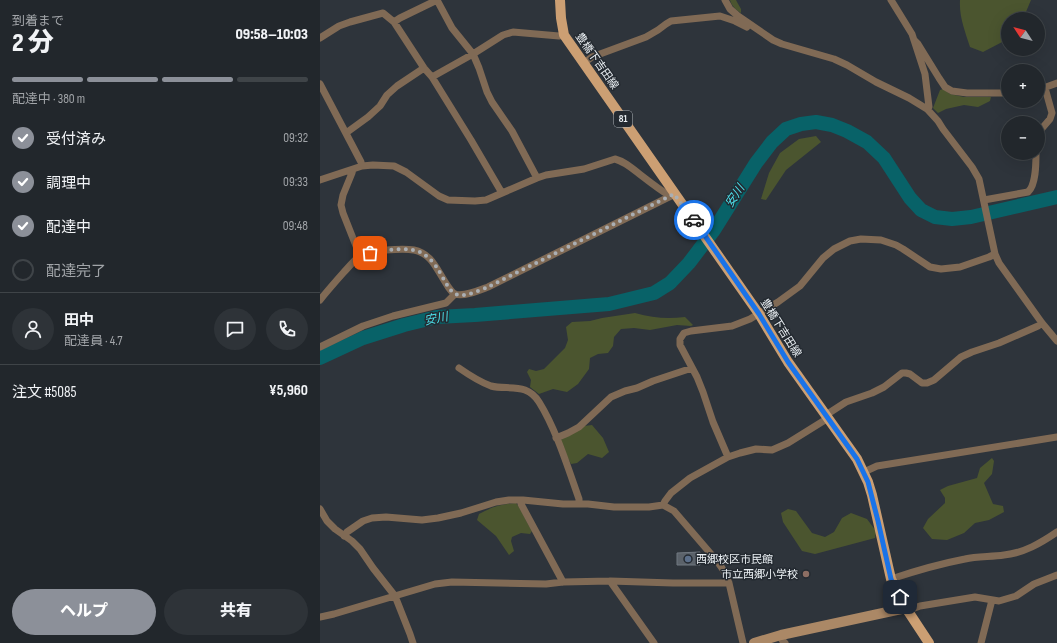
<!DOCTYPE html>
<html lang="ja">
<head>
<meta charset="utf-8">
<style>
	body { margin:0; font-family:"Sofia Sans Condensed","Noto Sans JP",sans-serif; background:#2e3338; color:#f1f3f6; height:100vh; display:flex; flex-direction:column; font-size:15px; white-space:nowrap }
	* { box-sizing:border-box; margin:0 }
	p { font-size:13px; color:#a2a5a9 }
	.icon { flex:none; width:22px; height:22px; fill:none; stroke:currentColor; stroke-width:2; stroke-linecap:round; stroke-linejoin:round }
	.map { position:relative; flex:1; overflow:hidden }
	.details { display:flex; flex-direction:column; background:#22272c; width:320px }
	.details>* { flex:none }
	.needle { width:26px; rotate:306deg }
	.tools { position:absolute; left:681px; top:12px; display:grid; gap:8px }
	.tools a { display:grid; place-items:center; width:44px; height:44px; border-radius:50%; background:#22272c; box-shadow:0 4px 16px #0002,0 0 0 1px #3f4448; font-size:20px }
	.pin { position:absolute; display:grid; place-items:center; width:34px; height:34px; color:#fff; margin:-17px; border-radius:8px; box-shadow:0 2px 6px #0006 }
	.courier { position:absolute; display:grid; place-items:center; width:40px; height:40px; margin:-20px; border:3px solid #1a73e8; border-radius:50%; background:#fff; color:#222; box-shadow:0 1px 5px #0007 }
	.headline em { font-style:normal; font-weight:800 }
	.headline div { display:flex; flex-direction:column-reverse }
	.headline { display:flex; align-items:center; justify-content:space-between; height:68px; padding:0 12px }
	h1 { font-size:26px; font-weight:800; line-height:30px }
	.bar { display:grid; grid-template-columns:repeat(4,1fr); gap:6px 4px; align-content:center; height:48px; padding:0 12px }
	.bar i { height:5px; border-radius:3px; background:#3f4448 }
	.bar .selected { background:#8c9099 }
	.bar p { grid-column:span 4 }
	.line { display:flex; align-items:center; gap:10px; padding:0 12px; border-top:1px solid #3f4448 }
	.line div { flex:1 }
	.round { display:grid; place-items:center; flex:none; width:42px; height:42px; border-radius:21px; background:#2e3338 }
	ol { padding:0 12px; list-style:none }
	li { display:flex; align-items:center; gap:12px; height:44px }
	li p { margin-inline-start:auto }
	li .icon { padding:4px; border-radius:50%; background:#8c9099; color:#fff; stroke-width:4 }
	li:last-child { color:#a2a5a9 }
	li i { width:22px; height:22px; border:2px solid #3f4448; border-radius:50% }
	.cta { display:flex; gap:8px; margin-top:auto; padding:8px 12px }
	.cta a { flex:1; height:46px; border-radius:24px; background:#8c9099; color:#fff; font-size:16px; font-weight:800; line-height:46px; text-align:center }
	.cta a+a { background:#2e3338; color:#f1f3f6 }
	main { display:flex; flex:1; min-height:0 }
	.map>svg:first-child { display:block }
	.green { fill:#4b552f }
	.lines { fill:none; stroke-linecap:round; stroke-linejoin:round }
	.river { stroke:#086268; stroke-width:14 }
	.building { fill:#5b626a; stroke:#717981 }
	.street { stroke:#806a55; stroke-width:7 }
	.secondary { stroke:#ab8866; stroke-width:10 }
	.primary { stroke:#cc9f73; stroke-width:10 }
	.done { stroke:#aaafb4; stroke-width:4; stroke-dasharray:0 7.2 }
	.route { stroke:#1a73e8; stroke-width:5 }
	.service-dot { fill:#5c6f8a; stroke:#242a31; stroke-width:1.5 }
	.education-dot { fill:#8d6e63; stroke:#242a31; stroke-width:1.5 }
	.labels { text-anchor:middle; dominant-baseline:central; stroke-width:3; stroke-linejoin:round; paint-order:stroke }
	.shield { fill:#242a31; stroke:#b0b5ba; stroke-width:1 }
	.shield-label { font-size:10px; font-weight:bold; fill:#ecf1f5 }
	.street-label { font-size:11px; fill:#ecf1f5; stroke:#242a31 }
	.poi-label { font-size:11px; fill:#ecf1f5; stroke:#242a31; text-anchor:start }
	.water-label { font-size:12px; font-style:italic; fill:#4ce2ec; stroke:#242a31 }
</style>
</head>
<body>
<main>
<section class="details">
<div class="headline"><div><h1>2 分</h1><p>到着まで</p></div><em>09:58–10:03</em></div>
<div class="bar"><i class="selected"></i><i class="selected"></i><i class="selected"></i><i></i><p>配達中 · 380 m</p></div>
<ol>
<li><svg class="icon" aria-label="check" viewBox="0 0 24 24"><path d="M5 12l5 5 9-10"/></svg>受付済み<p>09:32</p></li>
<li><svg class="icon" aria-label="check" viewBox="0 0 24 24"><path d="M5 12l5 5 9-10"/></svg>調理中<p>09:33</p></li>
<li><svg class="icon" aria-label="check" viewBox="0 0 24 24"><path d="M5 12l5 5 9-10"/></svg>配達中<p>09:48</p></li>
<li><i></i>配達完了</li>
</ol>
<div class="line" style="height:72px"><a class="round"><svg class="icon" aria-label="person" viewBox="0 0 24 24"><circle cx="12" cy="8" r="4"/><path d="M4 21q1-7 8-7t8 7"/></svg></a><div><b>田中</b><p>配達員 · 4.7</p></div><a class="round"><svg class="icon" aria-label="chat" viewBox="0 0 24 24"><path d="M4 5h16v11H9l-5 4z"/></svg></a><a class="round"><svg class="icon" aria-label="phone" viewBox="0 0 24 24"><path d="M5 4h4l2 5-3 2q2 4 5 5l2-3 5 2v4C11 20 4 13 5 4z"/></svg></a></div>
<div class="line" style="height:52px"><div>注文 #5085</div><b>¥5,960</b></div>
<div class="cta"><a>ヘルプ</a><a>共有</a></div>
</section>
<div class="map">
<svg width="737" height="643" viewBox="0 0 737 643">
	<rect width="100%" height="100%" fill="#2e343b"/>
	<path class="green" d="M410,0h6l1,2 4,7v4c-5,-3 -10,-8 -11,-13z
		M640,0h71l-8,19h-15v20l-25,13 -13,-5c-5,-16 -11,-30 -10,-47z
		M623,89l7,5 14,3h27l-1,4 -12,6 -14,-2 -18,4 -8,4 -5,-5 7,-18z
		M496,136l5,6 -35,28 -20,30 -5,-1 8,-26 11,-20 19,-14z
		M315,313c18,5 32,6 50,4l8,8 -2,1 -14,-1 -27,5 -16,-2 -13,1 -7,8 -1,9 -5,7 -10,1 -8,4 -1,11 -11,15 -11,8 -14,-3 -14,5 -9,-7 1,-7 -4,-8 2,-3 7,2 8,-2 21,-21 3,-8 -2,-13 6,-5 18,-1 12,-3z
		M272,425l11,13 6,14 -7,6 -14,-4 -11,9 -6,1 -11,-21 2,-5 22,-12z
		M672,458l2,3 -2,13 -8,9 9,21 10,2 1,6 -15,8 -14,3 -11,10 -17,7 -15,-1 -9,-11 5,-9 17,-16v-5l-5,-8 8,-4 29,-8 3,-10z
		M196,503c7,9 10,19 16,28l-2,3 -9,-1 -9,4 -1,4 3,10 -5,4 -13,-19 -19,-16 2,-6c12,-7 24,-10 37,-11z
		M468,509l8,2 16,22 13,4 9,-5 8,-14 9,-5 16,6 9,12 -1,7 -60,16 -13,-3 -19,-29 -2,-9z"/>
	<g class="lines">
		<path class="river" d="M0,358l43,-20 41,-13 33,-8 38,-2 134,-11 45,-11 16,-10 19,-20 25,-33 42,-67 16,-21 14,-13 15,-5 15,-2 16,3 15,6 20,11 17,16 26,40 11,12 14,7 17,2 19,-2 86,-20"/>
	</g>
	<path class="building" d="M380,552v13h-23v-12z"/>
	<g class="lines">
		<path class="street" d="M117,0l15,28 21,26 6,14 8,24 5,10 20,29 25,47
			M405,0l5,9 8,7 35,24 9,4 52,15 13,6 29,17 33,16 18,11 11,12 5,8 29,38 7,12 16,75 4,9 43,60 15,18
			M571,0l21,34 13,40 4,33 -2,2
			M74,22l6,-4 37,-18
			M0,38l19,-12 11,-4 33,-9 11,9 30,46 8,9 39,63 31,53
			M594,40l4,4 21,34 6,9 7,4 15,2h41
			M264,63l8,-6 54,-20 12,-7 8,-6 5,-3 49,-5 15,5 12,6
			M112,77l41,-23 30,-19 10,-3 46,4 5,-1
			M0,84l41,78 1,4
			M718,90l19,-7
			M26,133l22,-16 12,-11 7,-11 10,-9 27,-18
			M718,133l12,-14 2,-6 -7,-25
			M33,169l-1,4 -9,22 -2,10 2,8 17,43
			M0,180l42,-14 11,-1 21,1 12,6 33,24 9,4 27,1 11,-1 51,-22 9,-3 38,-6 31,-10c11,3 18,10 27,17 9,7 18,14 28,20
			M664,200l44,-8c8,-7 8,-28 8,-39
			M0,300c8,-10 16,-19 24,-28 5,-5 10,-12 16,-16 9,-6 43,-8 54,-6 6,1 12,5 16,9 8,8 18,32 25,35 9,3 25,-4 33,-7l187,-93
			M0,347l43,-21 30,-10 53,-13 9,-9
			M139,368c10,7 21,14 32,18 11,3 23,0 34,4 5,2 11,7 14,12 17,27 29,66 40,97v5
			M236,438l12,-5 11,-6 32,-30 14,-6 12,-3 16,-7 39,-13
			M408,457l-15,-35 -10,-30 -6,-15 -17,-32v-6l4,-6 7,-2 41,-5 18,-7 28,-17 22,-16 23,-28 11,-9 16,-8 11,-2 20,1 15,5 7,4 27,18 11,2 19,-2 29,-10 6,-3
			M544,472l13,-6 180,-29
			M201,500v4l42,78
			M343,505l2,-4 6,-8 19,-15 38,-21 12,-4 16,-4 16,1 16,-7 37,-23 4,-7 17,-11 26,-9 12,-6 18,-14h4l4,1 12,9h5l7,-3 27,-23 11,-5 27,-9 39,-17 4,-3
			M0,509l7,12 8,8 17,12 8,8 13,19 22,28 15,38 3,9
			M24,536l3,-4 16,-11 9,-3 14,-1 36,3 16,-2 23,-5 35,-11 13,-2h14l40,4h25l26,3h35l14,-2 11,6 43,50 7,10 5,12 14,60
			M571,579c24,-8 48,-15 74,-20 12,-3 26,-2 39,-4 20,-2 37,-12 53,-23
			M290,581l63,2h56
			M586,608l6,1 8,-3 55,-9 24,4 17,-5 18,-12 23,-9
			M0,617l14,-3 101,-30 17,-2 94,2 17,-2 47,-1 44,62
			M461,635l1,5 3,3
			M661,643l11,-43"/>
		<path class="secondary" d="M434,643l27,-8 125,-27"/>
		<path class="primary" d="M240,0l1,18 3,17 195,279 29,48 69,97 11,23 4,13 19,84 15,29 23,35"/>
	</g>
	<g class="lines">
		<path class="done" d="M50,253c15,-3 38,-7 52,0 7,4 13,11 17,18 4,6 10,20 16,23 9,4 25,-4 33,-7l186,-93 20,26"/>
		<path class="route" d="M374,220l65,94 29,48 69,97 11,23 10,39 13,58 9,18"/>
	</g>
	<circle class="service-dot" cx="368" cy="559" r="4"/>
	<circle class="education-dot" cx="486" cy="574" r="4"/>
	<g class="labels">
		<rect class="shield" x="294" y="111" width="18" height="16" rx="3"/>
		<g class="shield-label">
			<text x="303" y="119">81</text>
		</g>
		<g class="street-label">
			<text transform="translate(277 61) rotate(55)">豊橋下吉田線</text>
			<text transform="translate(461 328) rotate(58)">豊橋下吉田線</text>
		</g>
		<g class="poi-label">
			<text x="376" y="559">西郷校区市民館</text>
			<text x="478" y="574" text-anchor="end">市立西郷小学校</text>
		</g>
		<g class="water-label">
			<text transform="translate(415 196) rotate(-56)">安川</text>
			<text transform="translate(116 319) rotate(-11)">安川</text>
		</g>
	</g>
</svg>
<div class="tools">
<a><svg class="needle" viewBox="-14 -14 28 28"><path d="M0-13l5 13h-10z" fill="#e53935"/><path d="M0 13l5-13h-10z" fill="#a2a5a9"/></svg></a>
<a>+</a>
<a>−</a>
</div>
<div class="pin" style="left:50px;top:253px;background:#ea580c"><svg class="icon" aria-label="bag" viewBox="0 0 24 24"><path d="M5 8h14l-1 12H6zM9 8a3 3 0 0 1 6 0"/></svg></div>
<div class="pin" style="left:580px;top:597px;background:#1f2937"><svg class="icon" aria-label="home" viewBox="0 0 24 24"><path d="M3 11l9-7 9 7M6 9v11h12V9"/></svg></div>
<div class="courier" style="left:374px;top:220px"><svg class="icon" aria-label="car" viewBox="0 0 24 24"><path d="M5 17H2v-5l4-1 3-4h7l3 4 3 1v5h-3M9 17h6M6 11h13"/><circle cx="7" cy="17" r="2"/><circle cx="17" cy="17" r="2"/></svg></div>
</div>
</main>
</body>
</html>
